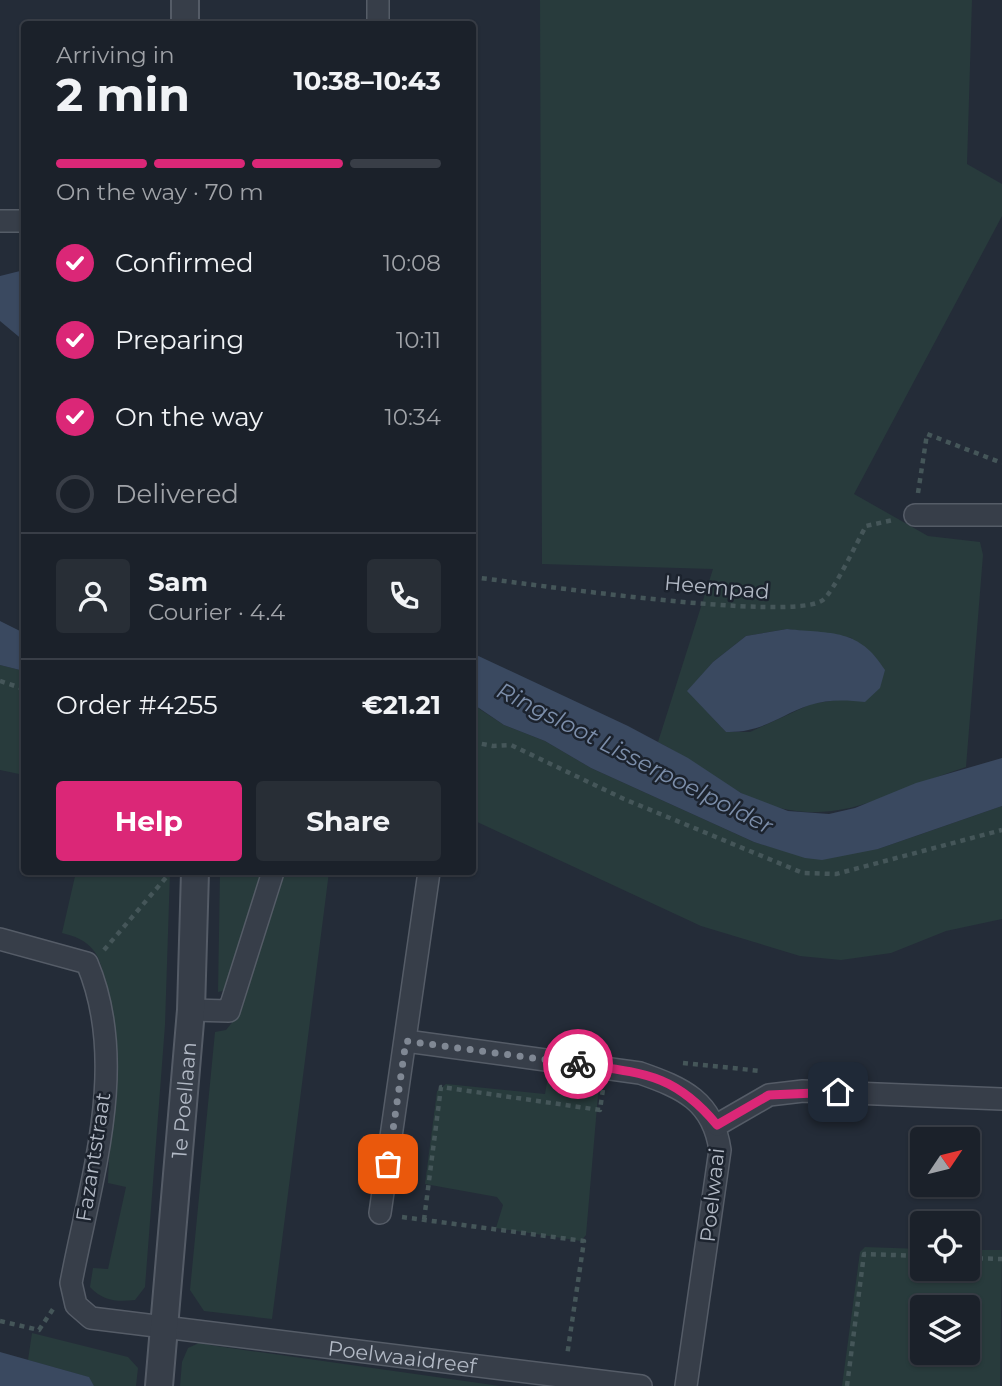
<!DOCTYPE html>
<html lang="en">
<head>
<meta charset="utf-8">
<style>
	body { margin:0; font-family:Montserrat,sans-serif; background:#282e36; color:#f1f3f6; height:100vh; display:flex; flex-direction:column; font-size:26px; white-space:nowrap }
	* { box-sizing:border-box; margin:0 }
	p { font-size:23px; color:#a0a3a8 }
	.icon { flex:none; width:38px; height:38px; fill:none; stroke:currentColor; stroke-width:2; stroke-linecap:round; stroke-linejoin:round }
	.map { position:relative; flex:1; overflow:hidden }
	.sheet { position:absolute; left:21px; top:21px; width:455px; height:854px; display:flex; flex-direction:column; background:#1b212a; border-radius:7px; box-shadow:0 2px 5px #0004,0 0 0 2px #393e47 }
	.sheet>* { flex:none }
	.needle { width:46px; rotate:55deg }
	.controls { position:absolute; left:910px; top:1127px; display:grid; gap:14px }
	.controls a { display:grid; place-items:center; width:70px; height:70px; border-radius:7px; background:#1b212a; box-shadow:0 2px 5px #0004,0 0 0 2px #393e47; font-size:35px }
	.pin { position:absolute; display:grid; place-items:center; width:60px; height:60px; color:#fff; margin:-30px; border-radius:14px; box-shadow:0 4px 10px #0006 }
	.courier { position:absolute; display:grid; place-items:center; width:70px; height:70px; margin:-35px; border:5px solid #db2777; border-radius:50%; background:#fff; color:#222; box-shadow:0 2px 9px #0007 }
	.summary em { font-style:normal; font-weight:700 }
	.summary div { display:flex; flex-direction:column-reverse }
	.summary { display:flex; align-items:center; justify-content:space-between; height:119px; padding:0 35px }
	h1 { font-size:46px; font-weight:700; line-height:52px }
	.bar { display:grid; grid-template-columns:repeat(4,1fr); gap:10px 7px; align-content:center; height:84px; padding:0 35px }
	.bar i { height:9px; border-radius:5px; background:#393e47 }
	.bar .active { background:#db2777 }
	.bar p { grid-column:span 4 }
	.line { display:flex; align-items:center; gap:18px; padding:0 35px; border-top:2px solid #393e47 }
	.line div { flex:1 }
	.round { display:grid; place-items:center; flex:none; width:74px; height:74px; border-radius:7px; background:#282e36 }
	ol { padding:0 35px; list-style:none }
	li { display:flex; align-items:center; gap:21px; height:77px }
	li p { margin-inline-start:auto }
	li .icon { padding:7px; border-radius:50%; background:#db2777; color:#fff; stroke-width:4 }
	li:last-child { color:#a0a3a8 }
	li i { width:38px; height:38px; border:4px solid #393e47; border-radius:50% }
	.cta { display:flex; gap:14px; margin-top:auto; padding:14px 35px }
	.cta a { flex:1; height:80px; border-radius:7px; background:#db2777; color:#fff; font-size:28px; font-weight:700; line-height:80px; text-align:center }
	.cta a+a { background:#282e36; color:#f1f3f6 }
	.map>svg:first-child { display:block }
	.green { fill:#283b3c; fill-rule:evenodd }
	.water { fill:#3a4960 }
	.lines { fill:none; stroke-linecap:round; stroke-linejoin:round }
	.minor-casing { stroke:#555c67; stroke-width:24 }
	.tertiary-casing { stroke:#555c67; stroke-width:30 }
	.path { stroke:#455659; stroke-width:4.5; stroke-dasharray:5 5; stroke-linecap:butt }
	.minor { stroke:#373e49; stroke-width:21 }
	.tertiary { stroke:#373e49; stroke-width:26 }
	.done { stroke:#808894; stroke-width:7; stroke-dasharray:0 12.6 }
	.route { stroke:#db2777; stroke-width:9 }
	.labels { text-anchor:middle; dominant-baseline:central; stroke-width:5; stroke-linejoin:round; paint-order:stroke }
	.street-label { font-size:21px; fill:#b2b9c5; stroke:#1c232e }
	.water-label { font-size:23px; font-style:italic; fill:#7c8eaa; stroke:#1c232e }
</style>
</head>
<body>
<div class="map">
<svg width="1002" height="1386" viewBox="0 0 1002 1386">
	<rect width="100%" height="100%" fill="#242c38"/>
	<path class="green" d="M540,0h432l-5,164 35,20v32l-148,278 74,42 52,6 3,13 -17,212c-81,26 -140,71 -225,26 -29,-15 -54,-36 -83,-51l55,-173 -171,-5zM787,629l65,9 -9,61 -32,5 -61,28h-24l-38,-41 25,-29 33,-26z
		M0,665l24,6v104l-24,-5z
		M472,704l32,21 41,16 46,27 163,74 24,7h100l124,-43v113l-56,12 -55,22 -50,7 -41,-4 -99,-30 -228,-106z
		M76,872h94l-5,153 -20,262 -10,13c-18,2 -32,1 -45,-13l3,-19 15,1 18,-82 -18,-4c2,-47 12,-198 -14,-232 -8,-11 -20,-15 -32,-18z
		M220,872h43l-36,118 -9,2z
		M281,872h48l-57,447 -68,-8 -14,-21 25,-258 11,-2 9,-11z
		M550,1065l50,7 -14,163 -5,6 -85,-13 7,-23 -6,-8 -72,-13 12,-93 9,-7 99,10z
		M865,1247l57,2v20h46v-19h34l-2,136h-158l18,-134zM922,1307h46v46h-46z
		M32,1333l96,24 10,11 -2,18h-42l-6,-9 -60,-17z
		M199,1343l17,3 284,40h-320l2,-24 6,-14z"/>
	<path class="water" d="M24,270v71l-24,-20v-45z
		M0,621l24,12v38l-24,-6z
		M787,629c45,5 72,-1 98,41l-5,18 -15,14c-18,-2 -37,-3 -55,3 -33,11 -47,28 -84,27l-39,-41 26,-29 33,-26z
		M472,653l156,73 60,32 53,35 47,18 41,3 26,-6 61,-25 86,-25v48l-124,43 -56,11 -17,-2 -51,-16 -163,-74 -46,-27 -41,-16 -31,-21z
		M0,1352l89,25 5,9h-94z"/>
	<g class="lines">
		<g class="minor-casing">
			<g id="minor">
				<path d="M378,0v24"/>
				<path d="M0,221h24"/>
				<path d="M915,515h87"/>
				<path id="s1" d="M0,939l87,24c43,101 3,219 -16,320l5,22 15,13 550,68"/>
				<path d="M191,1010l38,1 44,-139"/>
				<path d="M406,1041l234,32c43,15 73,28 80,77l-34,236"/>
				<path d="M717,1125l52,-30 34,-4 199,8"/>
				<path d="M380,1213l49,-341"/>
			</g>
		</g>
		<g class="tertiary-casing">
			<g id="tertiary">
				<path d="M185,0v24"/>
				<path id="s2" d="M159,1386l32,-376 4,-138"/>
			</g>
		</g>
		<path class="path" d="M918,493l9,-59 75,29
			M472,577c53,6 321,46 351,23 11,-9 34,-58 43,-74l27,-6
			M0,681l24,8
			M472,742l21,4 18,-1 113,54 179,74 33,1 166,-44
			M104,950l65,-76
			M683,1063l78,8
			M402,1217l182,24 -17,115
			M424,1220l17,-133 159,23 3,-21
			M968,1258l34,1
			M0,1321l39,9 14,-21
			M847,1386l17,-132 58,2"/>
		<use href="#minor" class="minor"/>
		<use href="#tertiary" class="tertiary"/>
	</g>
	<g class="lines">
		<path class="done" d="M388,1164l18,-123 172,23"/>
		<path class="route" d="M578,1064c64,9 96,9 139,61l52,-30 69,-3"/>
	</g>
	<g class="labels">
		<g class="street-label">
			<text transform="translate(717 587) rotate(5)">Heempad</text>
			<text stroke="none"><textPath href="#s2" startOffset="287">1e Poellaan</textPath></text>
			<text transform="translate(93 1157) rotate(-81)">Fazantstraat</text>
			<text transform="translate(712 1195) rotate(-84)">Poelwaai</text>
			<text stroke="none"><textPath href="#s1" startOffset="772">Poelwaaidreef</textPath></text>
		</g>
		<g class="water-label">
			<text transform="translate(635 758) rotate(27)">Ringsloot Lisserpoelpolder</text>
		</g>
	</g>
</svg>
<div class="controls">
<a><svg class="needle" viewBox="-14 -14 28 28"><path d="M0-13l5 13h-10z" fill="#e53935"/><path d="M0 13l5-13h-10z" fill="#a0a3a8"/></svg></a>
<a><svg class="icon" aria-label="locate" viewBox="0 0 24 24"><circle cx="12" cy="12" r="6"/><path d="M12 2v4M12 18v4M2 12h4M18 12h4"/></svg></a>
<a><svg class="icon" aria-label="layers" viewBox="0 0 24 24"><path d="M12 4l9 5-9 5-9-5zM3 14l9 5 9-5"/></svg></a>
</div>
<div class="pin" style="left:388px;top:1164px;background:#ea580c"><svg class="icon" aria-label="bag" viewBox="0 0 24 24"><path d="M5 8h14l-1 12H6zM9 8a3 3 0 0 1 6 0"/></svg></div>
<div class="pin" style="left:838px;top:1092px;background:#1f2937"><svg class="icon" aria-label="home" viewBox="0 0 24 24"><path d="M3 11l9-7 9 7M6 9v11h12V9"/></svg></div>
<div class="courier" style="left:578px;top:1064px"><svg class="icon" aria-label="bike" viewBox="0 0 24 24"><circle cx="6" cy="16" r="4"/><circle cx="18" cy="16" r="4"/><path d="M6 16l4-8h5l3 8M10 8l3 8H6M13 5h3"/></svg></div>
<section class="sheet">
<div class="summary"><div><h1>2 min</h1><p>Arriving in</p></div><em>10:38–10:43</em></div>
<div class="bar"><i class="active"></i><i class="active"></i><i class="active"></i><i></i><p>On the way · 70 m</p></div>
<ol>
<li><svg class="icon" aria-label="check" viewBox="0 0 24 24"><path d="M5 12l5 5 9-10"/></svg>Confirmed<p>10:08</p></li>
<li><svg class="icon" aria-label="check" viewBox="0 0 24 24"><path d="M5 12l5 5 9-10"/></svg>Preparing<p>10:11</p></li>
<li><svg class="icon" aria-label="check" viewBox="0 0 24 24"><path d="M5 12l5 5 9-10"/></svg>On the way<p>10:34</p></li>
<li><i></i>Delivered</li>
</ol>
<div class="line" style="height:126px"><a class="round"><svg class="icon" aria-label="person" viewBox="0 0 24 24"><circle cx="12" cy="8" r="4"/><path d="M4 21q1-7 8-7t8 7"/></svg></a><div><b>Sam</b><p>Courier · 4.4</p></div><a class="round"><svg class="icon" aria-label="phone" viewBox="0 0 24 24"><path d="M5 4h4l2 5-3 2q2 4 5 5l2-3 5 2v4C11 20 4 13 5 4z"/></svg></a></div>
<div class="line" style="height:91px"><div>Order #4255</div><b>€21.21</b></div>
<div class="cta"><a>Help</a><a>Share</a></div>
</section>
</div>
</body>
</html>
